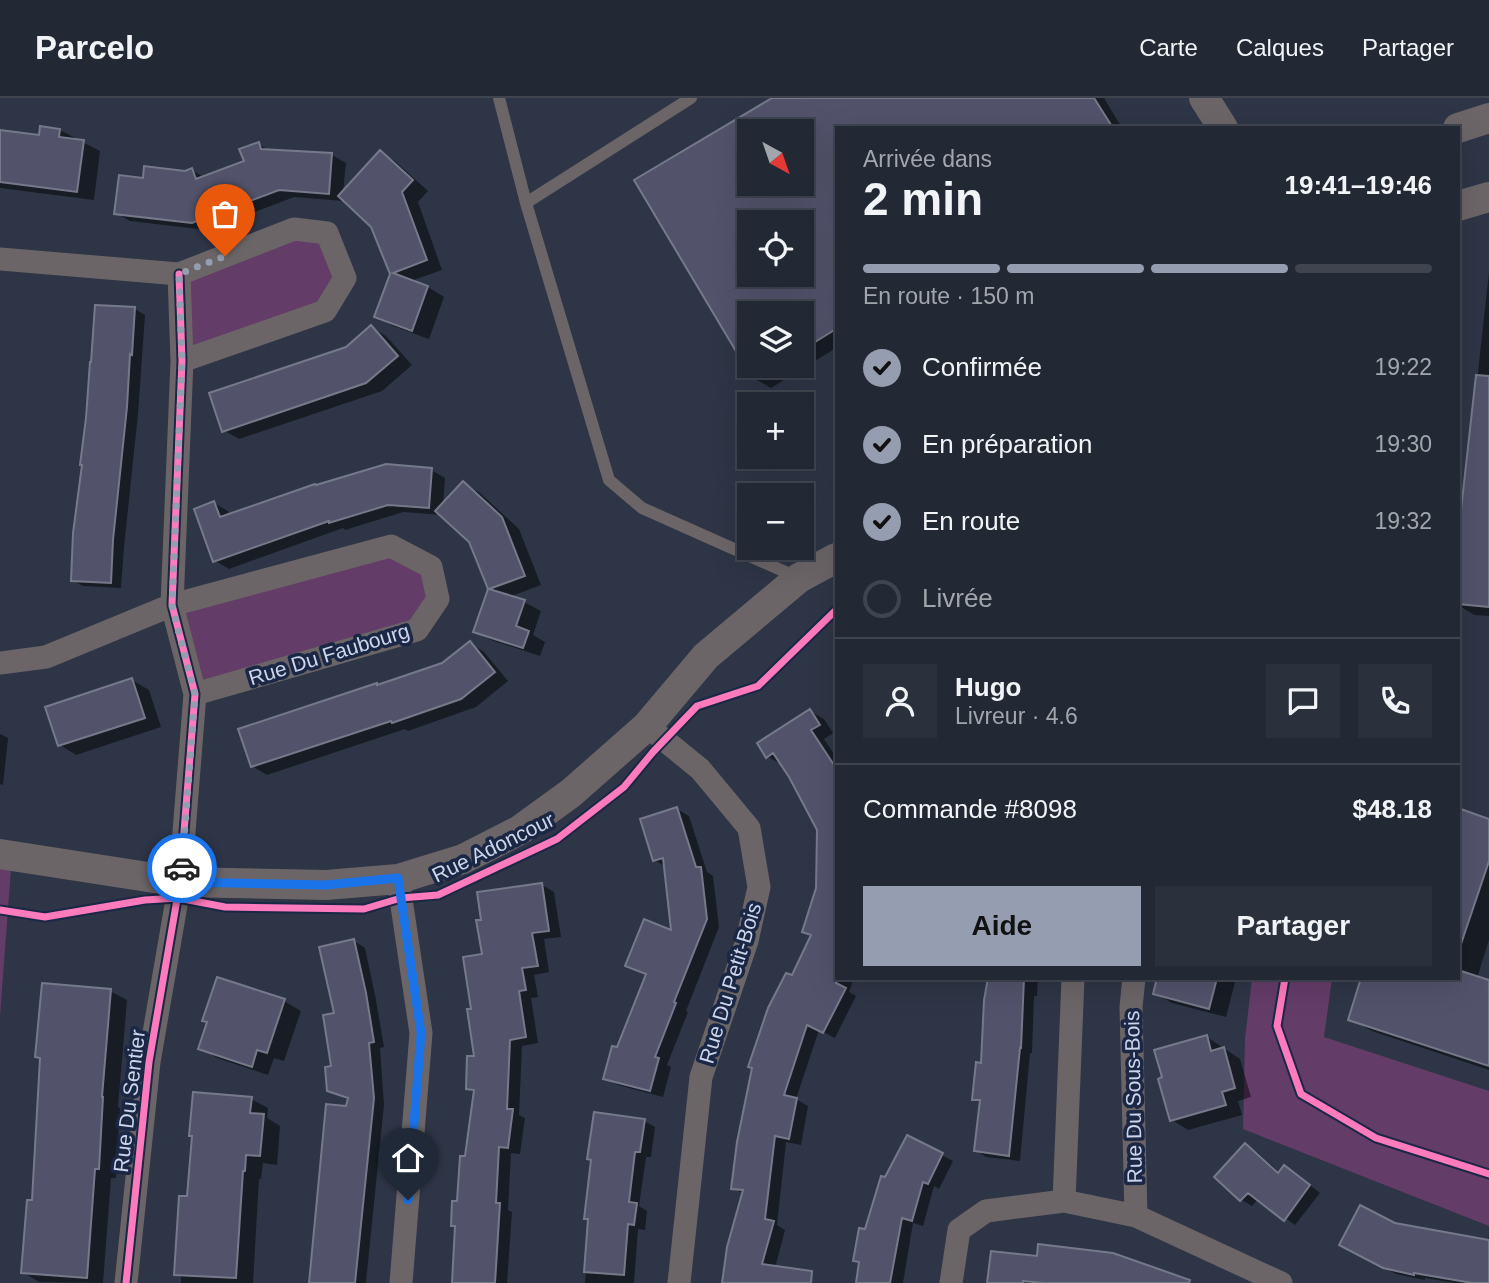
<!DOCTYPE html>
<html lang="fr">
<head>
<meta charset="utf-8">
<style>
	body { margin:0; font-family:Helvetica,sans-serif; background:#2a303c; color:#f1f3f6; height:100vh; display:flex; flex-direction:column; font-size:26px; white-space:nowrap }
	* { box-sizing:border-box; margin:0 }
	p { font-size:23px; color:#a2a6ac }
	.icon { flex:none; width:38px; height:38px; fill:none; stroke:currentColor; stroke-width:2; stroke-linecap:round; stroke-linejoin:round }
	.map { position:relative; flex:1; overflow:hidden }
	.drawer { position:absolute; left:835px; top:28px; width:625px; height:854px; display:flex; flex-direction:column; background:#222834; border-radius:0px; box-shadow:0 7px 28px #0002,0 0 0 2px #3f444f }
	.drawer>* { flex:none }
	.needle { width:46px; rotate:140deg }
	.controls { position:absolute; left:737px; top:21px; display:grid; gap:14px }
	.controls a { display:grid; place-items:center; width:77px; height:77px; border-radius:0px; background:#222834; box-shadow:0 7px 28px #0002,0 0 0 2px #3f444f; font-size:35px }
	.pin { position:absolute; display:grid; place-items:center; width:60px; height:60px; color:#fff; margin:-72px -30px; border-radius:50% 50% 50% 0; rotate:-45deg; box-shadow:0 0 7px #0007 }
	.pin .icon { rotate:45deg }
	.courier { position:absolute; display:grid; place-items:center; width:70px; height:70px; margin:-35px; border:5px solid #1a73e8; border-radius:50%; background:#fff; color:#222; box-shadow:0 2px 9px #0007 }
	.headline em { font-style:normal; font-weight:600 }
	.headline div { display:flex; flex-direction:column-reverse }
	.headline { display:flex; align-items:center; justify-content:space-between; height:119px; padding:0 28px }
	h1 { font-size:46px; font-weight:600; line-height:52px }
	.bar { display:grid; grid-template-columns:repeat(4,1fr); gap:10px 7px; align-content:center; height:84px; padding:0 28px }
	.bar i { height:9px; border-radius:5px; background:#3f444f }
	.bar .selected { background:#959db0 }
	.bar p { grid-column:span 4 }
	.line { display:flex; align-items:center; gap:18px; padding:0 28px; border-top:2px solid #3f444f }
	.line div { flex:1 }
	.round { display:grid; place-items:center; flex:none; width:74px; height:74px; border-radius:0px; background:#2a303c }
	ol { padding:0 28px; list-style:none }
	li { display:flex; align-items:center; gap:21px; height:77px }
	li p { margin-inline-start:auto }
	li .icon { padding:7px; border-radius:50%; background:#959db0; color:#111; stroke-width:4 }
	li:last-child { color:#a2a6ac }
	li i { width:38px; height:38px; border:4px solid #3f444f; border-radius:50% }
	.cta { display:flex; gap:14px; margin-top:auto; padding:14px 28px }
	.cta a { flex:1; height:80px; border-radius:0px; background:#959db0; color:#111; font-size:28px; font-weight:600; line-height:80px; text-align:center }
	.cta a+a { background:#2a303c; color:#f1f3f6 }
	header { display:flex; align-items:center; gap:42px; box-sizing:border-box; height:98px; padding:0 35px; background:#222834; border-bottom:2px solid #3f444f }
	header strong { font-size:33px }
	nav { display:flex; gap:38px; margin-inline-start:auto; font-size:24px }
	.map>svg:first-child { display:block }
	.green { fill:#643c68 }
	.shadow { fill:#0007; fill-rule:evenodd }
	.building { fill:#52536b; stroke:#767989; stroke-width:2; fill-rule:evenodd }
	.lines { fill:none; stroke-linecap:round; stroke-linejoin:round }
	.service { stroke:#6b6567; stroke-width:12 }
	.minor { stroke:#6b6567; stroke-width:23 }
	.tertiary { stroke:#6b6567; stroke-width:30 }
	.cycleway-casing { stroke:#1a2745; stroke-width:11 }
	.cycleway { stroke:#fd7abc; stroke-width:7 }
	.done { stroke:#959db0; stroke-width:7; stroke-dasharray:0 12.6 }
	.route { stroke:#1a73e8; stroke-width:9 }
	.labels { text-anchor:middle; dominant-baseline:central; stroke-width:7; stroke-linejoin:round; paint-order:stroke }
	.street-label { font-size:21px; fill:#ccd5e9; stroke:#1a2745 }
</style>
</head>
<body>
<header>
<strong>Parcelo</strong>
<nav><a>Carte</a><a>Calques</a><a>Partager</a></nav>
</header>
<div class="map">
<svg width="1489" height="1185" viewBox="0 0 1489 1185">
	<rect width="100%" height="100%" fill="#2e3546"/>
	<path class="green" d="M295,138l27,4 15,38 -17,27 -131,46 -2,-72z
		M390,456l35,18 6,25 -19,27 -211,61 -21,-74z
		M0,756l12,2 -12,160z
		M1252,880h80l-8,59 165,54v135l-246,-97 2,-90z"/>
	<path class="shadow" d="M775,0h329l18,30h-286v220l-65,40 -17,-10 -118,-197zM749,33h53v53h-53zM749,124h53v53h-53zM749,215h53v53h-53z
		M60,32l40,21 -6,49 -94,-12v-57l41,6z
		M258,46l13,7 61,4 14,8 -3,29 37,-40 16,10 32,29 -10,11 24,68 -31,11 17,6 16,10 -15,42 -36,-13 -17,-10 16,-42 -19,-49 -30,-27v3l-49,-4 -87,33 -77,-9 -14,-8 28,-33 41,-7 7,-3 13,8 41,-16z
		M1489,174v344l-15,-1 -16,-10v-52z
		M135,211l10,6 -7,99 -14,133 -3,41 -38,-2 -11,-6 11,-115z
		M371,229l15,9 26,29 -30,26 -143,48 -16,-9 124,-81z
		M431,372l14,8 -2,27 20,-22 17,10 39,36 22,56 -32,12 15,5 17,9 -8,24 12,7 -5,14 -49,-16 -16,-9 15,-42 -19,-48 -28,-26 -40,-3 -58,18 -2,-2 -114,41 -15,-9v-57l14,8 2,5z
		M470,545l14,9 24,29 -32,26 -68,24 -3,-2 -138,46 -15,-9 127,-80 64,-22z
		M132,582l17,10 12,37 -85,28 -16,-10z
		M810,613l14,8 9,14 -9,6 12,18v83l-1,1 -53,-76 -15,-9z
		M0,636l8,4 -5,47 -3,-1z
		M677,711l12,7 18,56 6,4 6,51 -33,84 2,1 -21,53 4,2 -8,30 -45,-12 -13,-7 43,-103 -20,-10 45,-33 -8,-66 -11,-6z
		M1458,712l31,10v120l-12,38 12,4v88l-117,-39 -22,-12 108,-41z
		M818,749h18v131h18l-5,14 7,4 -21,42 -16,-8 -23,69 12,7 -7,39 -15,-3 -9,83 8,5 -10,38 23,15h-74l20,-89 -11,-6 59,-210 21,-42 5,-47z
		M542,787l12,7 7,45 -17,2 5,33 -15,3 4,22 -7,1 7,45 -16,3 -3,69 6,3 -5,36 -9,-1 -3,57 4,2 -5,71h-53l5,-80 8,-45 8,-65 -7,-5 8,-30 -3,-48 11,-54z
		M354,843l11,7 11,52 8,47 -4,1 4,57 -18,177 1,1h-56l38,-183 -21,-10 5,-22 3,-53z
		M989,880h49l-1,18h-3l-2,57h-2l-10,108 -34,-4 -11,-7 6,-47 -7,-4 9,-34z
		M1159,880h77l-10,39 -54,-14 -17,-10z
		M110,893l17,9 -9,107 2,1 -4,70h-5l-8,105 -64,-1 -16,-10 11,-70 8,-143 -5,-2z
		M284,903l17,10 -17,50 -10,-3 -6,17 -51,-17 -16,-10z
		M1207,939l33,22 11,38 -13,4 4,14 -54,15 -16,-10z
		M251,1001l17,9 -1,10 13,8 -3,39 -14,-2 -2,16h-2l-6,104h-72v-6l-5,-3 13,-76 5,-61 -3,-2z
		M644,1023l11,6 -4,30h-5l-7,49 8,5 -2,19 -7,-1 -4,54h-49l4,-63 -4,-2z
		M907,1039l46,24 -14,28 -5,-3 -11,40 -10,-3 -10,60h-45l2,-19 -5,-4 31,-80z
		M1245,1047l11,6 24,22 16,1 24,19 -25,32 -37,-26 -6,7 -10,-6 -26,-24z
		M1394,1127l94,17 1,-7v48h-34l-30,-5v2l-29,-6 -44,-23z"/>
	<path class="building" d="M772,0h322l19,30h-277v201l-34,21v-37h-53v60l-115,-193zM749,33h53v53h-53zM749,124h53v53h-53z
		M40,28l20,3 -1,8 25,3 -7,52 -77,-10v-52l39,5z
		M259,44l2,7 71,4 -3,41 -50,-4 -87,33 -78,-9 5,-39 24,3 1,-12 41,5 7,-3 4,11 48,-18 -5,-12z
		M380,52l33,30 -11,12 25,68 -34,13 35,13 -16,45 -38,-14 16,-43 -19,-47 -33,-31z
		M95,207l40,2 -3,48 -2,-1 -3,53 -14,133 -2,43 -40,-2 2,-48 9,-68h-2l6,-47 4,-56h1z
		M371,227l27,31 -32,27 -144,49 -13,-39 137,-46z
		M1476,277l13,1v231l-31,-3v-67z
		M386,366l46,4 -3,40 -41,-3 -59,18v-2l-116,41 -19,-53 20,-8 6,16 95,-33 1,1z
		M463,383l39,36 23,59 -36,13 36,11 -9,26 13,5 -6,17 -50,-16 15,-43 -19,-47 -34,-31z
		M470,543l25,31 -34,27 -69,24 -1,-2 -140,46 -13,-38 139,-46v2l65,-22z
		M132,580l13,40 -87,28 -13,-39z
		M810,611l10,16 -9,5 25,38v215l10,5 -23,45 -16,-8 -23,70 13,3 -8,41 -14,-3 -10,83 9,2 -12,43 50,7 -1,12h-89l5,-36 16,-57 -12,-1 6,-47 15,-74 -4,-1 20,-59 18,-35 6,2 19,-40 -9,-3 14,-44 1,-58 -28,-53 -16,-24 -7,5 -9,-15z
		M677,709l19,60h5l6,52 -33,83 2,1 -21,54 4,1 -9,33 -47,-12 9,-33 5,1 29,-73 -21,-8 19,-47 27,11 -8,-72 -10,3 -13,-42z
		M1458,710l31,11v42l-28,83h-3z
		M542,785l7,48 -17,2 6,33 -16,2 4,22 -7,1 7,46 -16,3 -3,69h6l-5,39 -9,-1 -3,56h4l-5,80h-43l3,-57h-4l1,-25h5l3,-45h5l9,-66 -8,-1 1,-33h7l-7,-47h4l-8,-52 19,-3 -6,-34h5l-4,-28z
		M354,841l12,54 8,49 -5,1 5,55 -19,185h-46l17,-179 20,2 2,-8 -21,-7 -2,-24 6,-1 -8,-51 11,-2 -15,-66z
		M1458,872l31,10v86l-141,-46 13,-42h97z
		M217,879l68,22 -18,54 -10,-3 -5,17 -54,-18 9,-27 -5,-1z
		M988,880h36l-3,70h-1l-11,108 -35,-5 6,-51h-8l4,-38 5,1 3,-63z
		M1157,880h60l-8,31 -56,-15z
		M42,885l69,6 -9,108h1l-4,72h-4l-8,109 -66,-5 6,-73h5l8,-142 -5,-1z
		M1207,937l4,16 13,-4 11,41 -13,4 4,13 -56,16 -12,-42 4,-2 -8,-27z
		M193,994l59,5 -2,16 14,1 -4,42 -14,-1 -1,16h-2l-7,107 -62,-3 5,-79h8l5,-60h-3z
		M594,1014l51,7 -5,33h-5l-6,50 8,1 -3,22 -6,-1 -4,51 -40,-3 4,-53h-4l7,-59 -4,-1z
		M907,1037l36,18 -15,31 -5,-2 -11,39 -10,-3 -12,65h-34l3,-21 -6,-1 6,-33 6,1 16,-53 4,1z
		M1245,1045l33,30 6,-8 26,20 -26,36 -36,-28 -8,8 -26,-24z
		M1360,1107l35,18 94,17v43h-17l-58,-10v2l-31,-7 -44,-23z
		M1038,1146l75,9 77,27 -1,3h-146l-20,-2v2h-36l4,-32 46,5z"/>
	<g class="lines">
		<path class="service" d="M499,0l27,105 83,277 33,28 157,70
			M526,105l165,-105"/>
		<path class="minor" d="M0,161l179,15 115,-45 33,4 18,45 -20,33 -143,50
			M0,565l46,-6 126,-52 219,-59 40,21 7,32 -21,31 -222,64
			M647,628l53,43 49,59 10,59 -12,54 -46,136 -22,206
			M398,781l23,154 -20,250
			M1134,880l-3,29 5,209
			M1064,1103l9,-223
			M126,1185l23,-221 31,-180 15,-188 -23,-89 10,-244 -3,-87
			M951,1185l8,-53 27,-19 78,-10 72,15 145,67"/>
		<path class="tertiary" d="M1204,0l19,30
			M1458,30l31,-10
			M1458,108l31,-9
			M0,756l180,28 146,3 72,-6 65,-20 57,-29 51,-37 76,-67 59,-70 93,-78 37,-20"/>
		<g class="cycleway-casing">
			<path id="cycleway" d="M0,812l45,7 100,-17 33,-2 47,9 139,2 37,-11 37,-3 119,-56 67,-52 29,-35 44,-46 61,-20 78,-76
				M1285,880l-8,48 24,68 75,44 113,36
				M126,1185l23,-221 31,-180 15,-188 -23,-89 10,-244 -3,-87"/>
		</g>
		<use href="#cycleway" class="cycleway"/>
	</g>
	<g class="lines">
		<path class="done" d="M182,770l13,-174 -23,-88 10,-245 -3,-87 46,-18"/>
		<path class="route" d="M182,770l-2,14 146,3 72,-7 23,155 -13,167"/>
	</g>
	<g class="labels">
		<g class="street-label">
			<text transform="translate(329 556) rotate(-17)">Rue Du Faubourg</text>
			<text transform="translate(493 749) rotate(-26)">Rue Adoncour</text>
			<text transform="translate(730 885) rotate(-73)">Rue Du Petit-Bois</text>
			<text transform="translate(1133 999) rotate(-91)">Rue Du Sous-Bois</text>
			<text transform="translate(129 1003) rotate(-83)">Rue Du Sentier</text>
		</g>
	</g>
</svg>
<div class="controls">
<a><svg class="needle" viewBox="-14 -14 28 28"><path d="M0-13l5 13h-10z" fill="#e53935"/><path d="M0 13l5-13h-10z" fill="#a2a6ac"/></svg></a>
<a><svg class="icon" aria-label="locate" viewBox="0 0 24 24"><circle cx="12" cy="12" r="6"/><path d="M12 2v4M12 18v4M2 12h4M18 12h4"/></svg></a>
<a><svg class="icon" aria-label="layers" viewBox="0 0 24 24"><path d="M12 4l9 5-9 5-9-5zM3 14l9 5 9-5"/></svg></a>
<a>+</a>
<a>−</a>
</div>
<div class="pin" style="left:225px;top:158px;background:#ea580c"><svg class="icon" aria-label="bag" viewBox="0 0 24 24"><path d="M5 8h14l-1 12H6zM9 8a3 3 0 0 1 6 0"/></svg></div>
<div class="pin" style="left:408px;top:1102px;background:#1f2937"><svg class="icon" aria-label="home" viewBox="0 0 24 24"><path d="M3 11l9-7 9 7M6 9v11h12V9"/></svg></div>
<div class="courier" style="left:182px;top:770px"><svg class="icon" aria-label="car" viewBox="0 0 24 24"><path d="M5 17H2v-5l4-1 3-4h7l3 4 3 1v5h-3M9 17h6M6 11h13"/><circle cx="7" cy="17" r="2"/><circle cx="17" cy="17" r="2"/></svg></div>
<section class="drawer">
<div class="headline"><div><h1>2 min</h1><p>Arrivée dans</p></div><em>19:41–19:46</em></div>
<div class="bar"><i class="selected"></i><i class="selected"></i><i class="selected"></i><i></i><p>En route · 150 m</p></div>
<ol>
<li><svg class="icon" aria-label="check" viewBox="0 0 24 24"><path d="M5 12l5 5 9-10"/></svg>Confirmée<p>19:22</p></li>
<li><svg class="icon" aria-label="check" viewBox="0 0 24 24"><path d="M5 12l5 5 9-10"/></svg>En préparation<p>19:30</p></li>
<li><svg class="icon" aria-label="check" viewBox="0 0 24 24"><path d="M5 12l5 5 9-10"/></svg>En route<p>19:32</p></li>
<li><i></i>Livrée</li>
</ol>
<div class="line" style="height:126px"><a class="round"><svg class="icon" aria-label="person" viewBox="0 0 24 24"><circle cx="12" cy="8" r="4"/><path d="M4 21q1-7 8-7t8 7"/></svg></a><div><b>Hugo</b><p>Livreur · 4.6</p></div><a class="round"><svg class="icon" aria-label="chat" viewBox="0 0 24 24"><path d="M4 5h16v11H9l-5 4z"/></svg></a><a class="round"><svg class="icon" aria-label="phone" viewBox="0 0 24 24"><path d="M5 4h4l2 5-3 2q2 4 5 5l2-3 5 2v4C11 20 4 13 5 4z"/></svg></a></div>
<div class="line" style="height:91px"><div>Commande #8098</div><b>$48.18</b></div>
<div class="cta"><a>Aide</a><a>Partager</a></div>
</section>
</div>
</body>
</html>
